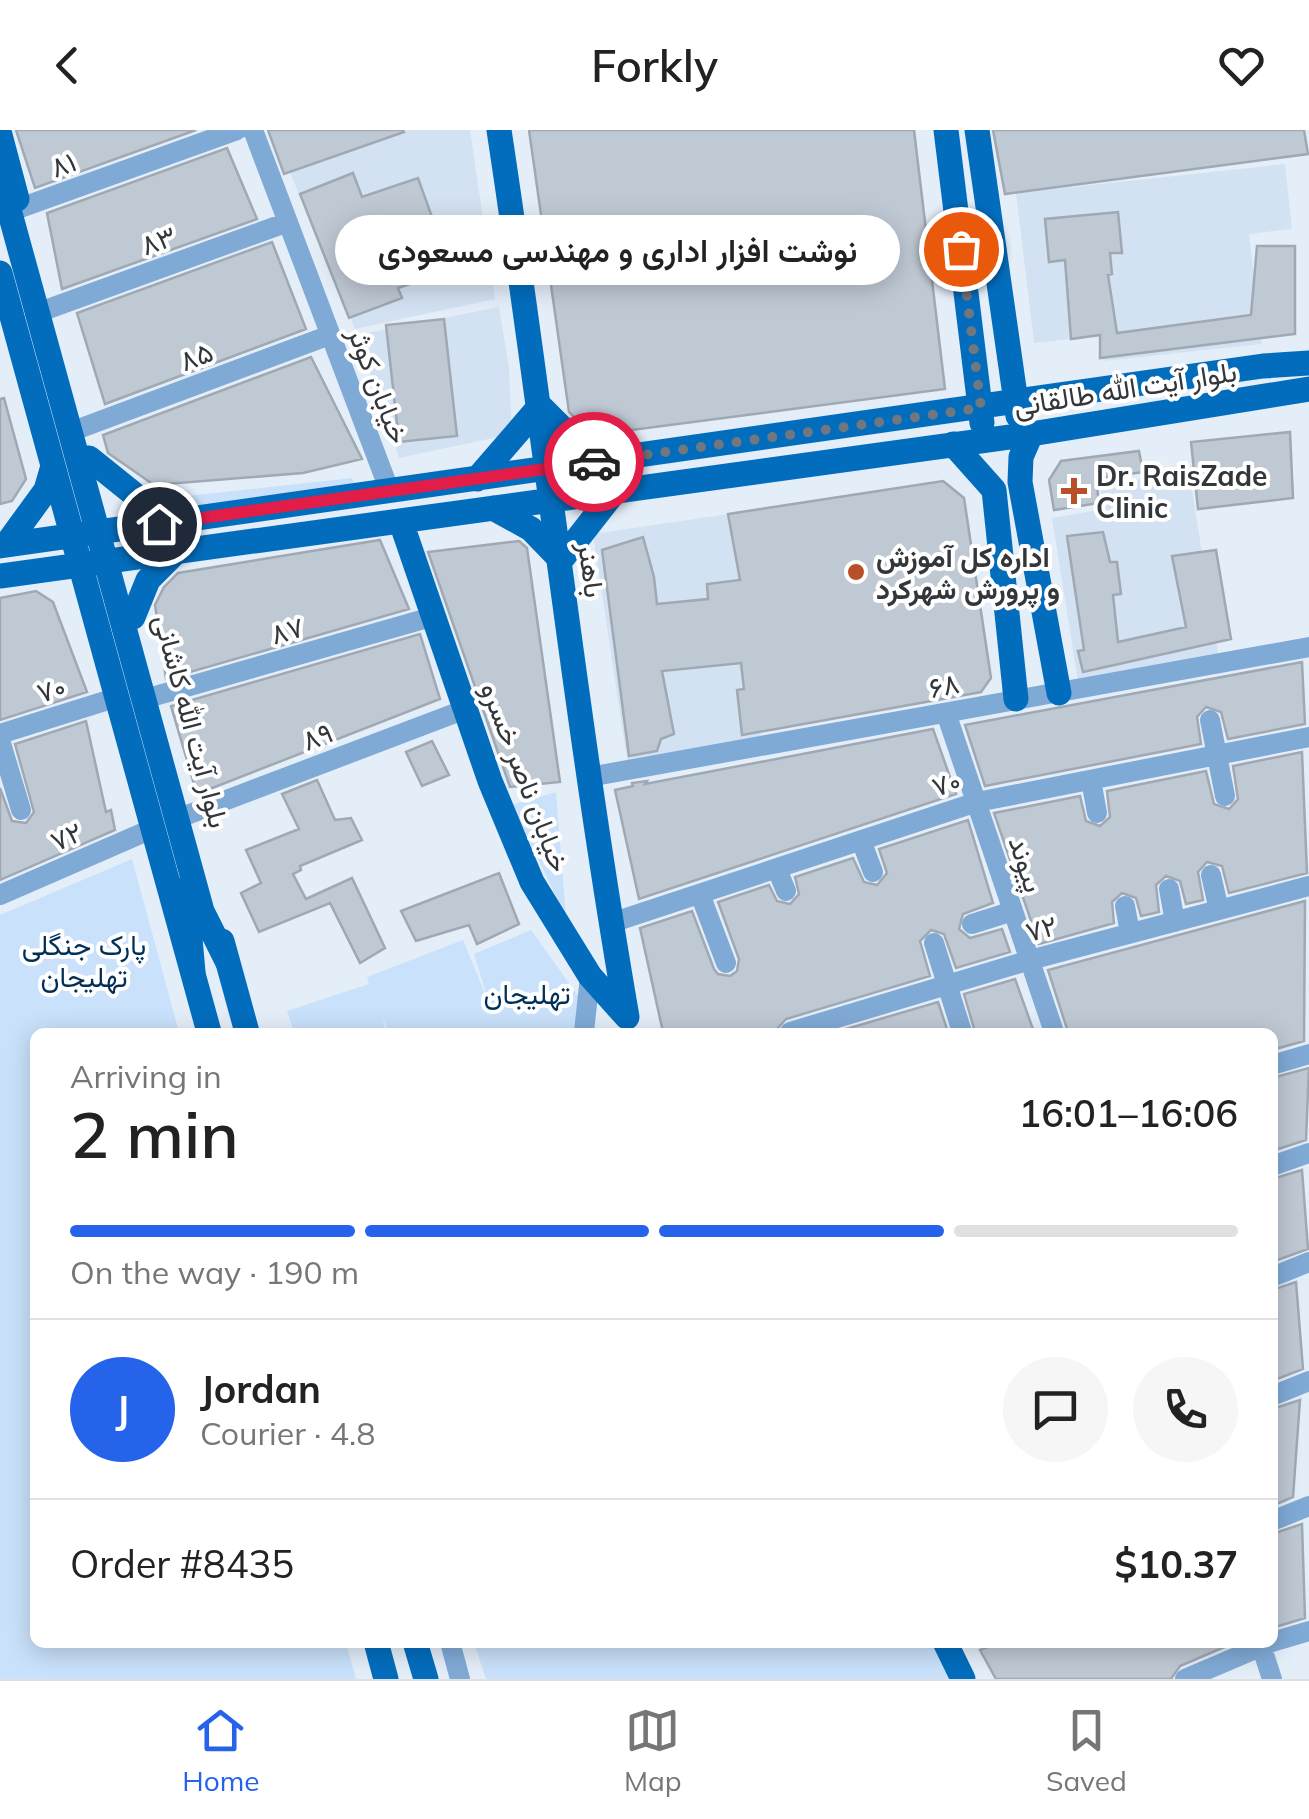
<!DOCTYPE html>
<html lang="en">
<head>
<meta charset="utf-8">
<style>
	body { margin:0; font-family:Mulish,Vazirmatn,sans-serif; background:#f6f6f6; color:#222; height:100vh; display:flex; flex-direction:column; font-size:38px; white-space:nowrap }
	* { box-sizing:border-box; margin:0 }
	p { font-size:32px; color:#767676 }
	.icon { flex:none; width:55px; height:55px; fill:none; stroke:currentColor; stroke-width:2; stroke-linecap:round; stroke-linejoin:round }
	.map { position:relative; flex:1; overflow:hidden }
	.sheet { position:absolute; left:30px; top:898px; width:1248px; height:620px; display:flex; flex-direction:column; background:#fff; border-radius:15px; box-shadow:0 5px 25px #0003 }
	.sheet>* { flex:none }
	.pin { position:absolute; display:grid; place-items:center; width:85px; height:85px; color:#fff; margin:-42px; border:5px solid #fff; border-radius:50%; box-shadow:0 2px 10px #0007 }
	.courier { position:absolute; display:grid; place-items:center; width:100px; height:100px; margin:-50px; border:8px solid #e11d48; border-radius:50%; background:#fff; color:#222; box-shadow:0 2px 12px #0007 }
	.bubble { position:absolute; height:70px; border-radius:35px; background:#fff; box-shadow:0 5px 25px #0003; font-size:32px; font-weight:600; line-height:70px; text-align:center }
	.summary em { font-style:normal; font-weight:600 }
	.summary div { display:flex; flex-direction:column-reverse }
	.summary { display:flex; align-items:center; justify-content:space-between; height:170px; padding:0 40px }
	h1 { font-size:65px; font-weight:600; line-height:75px }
	.bar { display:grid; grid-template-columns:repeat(4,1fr); gap:15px 10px; align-content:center; height:120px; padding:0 40px }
	.bar i { height:12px; border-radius:8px; background:#e0e0e0 }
	.bar .on { background:#2563eb }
	.bar p { grid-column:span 4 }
	.line { display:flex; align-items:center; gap:25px; padding:0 40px; border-top:2px solid #e0e0e0 }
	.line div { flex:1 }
	.round { display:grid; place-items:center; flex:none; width:105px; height:105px; border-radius:52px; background:#f6f6f6 }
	header { display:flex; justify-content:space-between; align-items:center; height:130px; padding:0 40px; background:#fff; font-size:45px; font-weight:600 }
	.menu { display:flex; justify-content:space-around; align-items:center; height:140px; border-top:2px solid #e0e0e0; background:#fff; font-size:28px; color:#767676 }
	.menu a { display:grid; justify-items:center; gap:5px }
	.menu .on { color:#2563eb }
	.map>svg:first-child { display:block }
	.built { fill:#d3e2f2 }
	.green { fill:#c9e1fb }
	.building { fill:#bfc9d4; stroke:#9fa8b3; stroke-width:2.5 }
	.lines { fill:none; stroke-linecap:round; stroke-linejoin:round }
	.minor { stroke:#80aad6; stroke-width:20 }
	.major { stroke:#036dbd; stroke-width:25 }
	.major-bridge { stroke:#036dbd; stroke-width:25 }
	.done { stroke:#71777e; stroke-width:10; stroke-dasharray:0 18 }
	.route { stroke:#e11d48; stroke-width:12 }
	.poi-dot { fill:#b75028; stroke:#fff; stroke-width:4 }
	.labels { text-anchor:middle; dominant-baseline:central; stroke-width:8; stroke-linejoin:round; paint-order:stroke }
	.street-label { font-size:28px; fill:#33373b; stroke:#fff }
	.poi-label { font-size:28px; font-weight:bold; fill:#33373b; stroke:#fff; text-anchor:start }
	.park-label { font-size:28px; fill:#003058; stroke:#fff }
</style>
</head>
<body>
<header><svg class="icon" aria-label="back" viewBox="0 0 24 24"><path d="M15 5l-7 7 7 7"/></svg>Forkly<svg class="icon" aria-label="heart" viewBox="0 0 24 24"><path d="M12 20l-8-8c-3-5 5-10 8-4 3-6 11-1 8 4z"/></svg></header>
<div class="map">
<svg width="1309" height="1549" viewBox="0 0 1309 1549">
	<rect width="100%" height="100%" fill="#e4eef9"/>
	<path class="built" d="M408,0h62l25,169 -140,30 -66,-159z
		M1285,34l7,65 -43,5 13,110 -159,17 -3,-25 -66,7 -18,-150z
		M499,177l10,61 3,66 -113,24 -42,-123z
		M1189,341l30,188 -141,22 -26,-163 52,-9 -4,-24z
		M728,384l20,117 14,109 -135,20 -34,-226z"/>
	<path class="green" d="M352,348l6,14 -184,22 -5,-16z
		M556,662l10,125 -54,-112z
		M132,729l47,173h-144v610l311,1 10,36h-356v-764z
		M531,800l53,74 -11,28h-71l-4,-3 -8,3h-101l-7,-15 4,15h-92l-7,-21 82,-27 -2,-7 96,-37 26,63 -15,-49z
		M474,1513h461l17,36h-466z"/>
	<path class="building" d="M16,0h180l-161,58z
		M268,0h135l1,2 -120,42z
		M529,0h385l31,259 -344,45 -19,-9 -13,-13z
		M993,0h311l4,24 -303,40z
		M227,18l30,71 -195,70 -15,-76z
		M353,43l9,24 56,-19 33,92 -53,18 4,10 -53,20 -49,-124z
		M1118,82l4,41h-12l2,21 -4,1 9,58 134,-18 6,-69h38v88l-195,24v-23l-29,4 -6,-79 -16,2 -4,-43z
		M272,112l34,87 -201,75 -28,-91z
		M444,189l13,117 -58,6 -13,-117z
		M311,227l51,102 -59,14 -149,12 -46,-32 -5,-18z
		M4,268l22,81 -14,22 -12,3v-105z
		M1290,302l3,66 -95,11 -7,-67z
		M1139,321l4,21 -47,7 3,24 -45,7 -5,-30 12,-19z
		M943,351l21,17 27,180 -10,14 -239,43 -5,-45 7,-1 -3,-26 -79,8 12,63 -13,5 -4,12 -28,5 -27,-206 41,-13 11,40 3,27 51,-5 -1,-15 33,-4 -12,-66z
		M1103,402l7,30h7l4,32 -8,1 5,47 68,-15 -14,-71 44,-6 15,89 -148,33 -5,-21 6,-1 -17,-114z
		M380,410l29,69 -243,70 -11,-74 9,-18 14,-14z
		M519,411l8,7 33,234 -50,5 -82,-235z
		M36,461l17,11 34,90 -87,28v-122z
		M420,504l20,65 -243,95 -26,-88z
		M1302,532l3,62 -77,15 -7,-27 -15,-5 -9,10 4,27 -216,42 -20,-61z
		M86,591l20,91 5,-2 4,20 -115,50v-92l12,33 14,2 8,-11 -19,-68z
		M933,599l23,65 -317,105 -24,-109 18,-4 -1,-3 15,-2 -2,3z
		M432,611l17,34 -27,11 -16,-34z
		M1302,622l5,121 -78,20 -7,-27 -15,-4 -9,10 5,28 -17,4 -6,-23 -14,-5 -10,9 3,27 -18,4 -5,-18 -14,-5 -10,9 2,21 -75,21 -45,-131 86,-17 6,25 14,5 10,-9 -3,-26 99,-20 8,33 15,5 9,-10 -5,-33z
		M317,650l18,40 16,-2 11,22 -62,26 1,4 -8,4 13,25 46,-21 33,70 -25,15 -30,-60 -71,29 -18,-39 20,-10 -15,-33 53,-21 -17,-35z
		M968,690l25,83 -30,11 -4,15 11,9 32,-9 8,23 -54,16 -12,-34 -13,-4 -11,11 10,35 -144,43 -9,10 -12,3h-102l-23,-104 52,-17 22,58 4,5 12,2 7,-5 2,-12 -21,-57 51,-17 8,16 13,3 9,-10 -4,-17 58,-19 11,24 13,3 10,-12 -8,-24z
		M499,743l20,51 -42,20 -8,-19 -53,16 -15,-30z
		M1305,771l-1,140 -32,9v-18h-204l-20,-62z
		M1015,849l19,53h-59l-11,-38z
		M938,872l10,30h-112z
		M1309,938l-3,72 -34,11v-73z
		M1302,1040l6,79 -36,13v-83z
		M1296,1152l7,87 -31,12v-91z
		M1300,1270l-7,97 -21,9v-97z
		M1302,1394l3,94 -33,10v-94z
		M1001,1512h235l-56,24 -9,13h-175l-16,-29z"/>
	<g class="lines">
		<path class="minor" d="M253,0l137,362
			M20,78l217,-78
			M48,179l240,-87
			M81,298l249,-93
			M155,566l280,-80
			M946,583l108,319
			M1210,590l15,76
			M0,604l118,-37
			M0,610l21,70
			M589,647l720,-130
			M1091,650l6,33
			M187,685l279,-106
			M861,710l12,32
			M777,739l9,22
			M1211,745l8,35
			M1169,759l6,33
			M700,764l26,69
			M0,765l154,-67
			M1125,776l5,27
			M611,793l366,-121 332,-65
			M972,794l41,-13
			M934,813l28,89
			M584,902l6,-56
			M790,902l240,-72 279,-74
			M1272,935l37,-11
			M1272,1036l37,-13
			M1272,1147l37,-15
			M1272,1266l37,-15
			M1272,1391l37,-15
			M450,1512l10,37
			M1260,1512l12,37
			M1272,1512l37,-11
			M1185,1549l87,-37"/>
		<path class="major" d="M499,0c45,295 77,593 128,887
			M946,0l36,293
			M977,0l41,286
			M0,5l17,64
			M0,143l209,759
			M540,276l33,33 39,18
			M1031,304l-10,23 -1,25 39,211
			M953,314l41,46 22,209
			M89,328l61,49 29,13
			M477,349l63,-73
			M493,378l38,21 30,31
			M401,392l89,259 42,101 58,94 35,39
			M6,415l40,-55 7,-24
			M0,416l1263,-180 46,-3
			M561,430l54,-69
			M0,446l1031,-142 278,-45
			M133,487l15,-37 26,-26
			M222,811l25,91
			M376,1512l10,37
			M415,1512l11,37
			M945,1512l18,37"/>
		<path class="major-bridge" d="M0,47l202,734 25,50
			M181,760l7,26 5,56"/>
	</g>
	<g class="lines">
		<path class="done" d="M594,332l387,-54 -20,-159"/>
		<path class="route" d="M159,394l435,-62"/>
	</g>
	<g class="poi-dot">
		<path d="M1069 346h10v10h10v10h-10v10h-10v-10h-10v-10h10z"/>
		<circle cx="856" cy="442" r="10"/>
	</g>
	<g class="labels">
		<g class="street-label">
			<text transform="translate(63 34) rotate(-20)">۸۱</text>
			<text transform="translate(158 110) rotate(-20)">۸۳</text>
			<text transform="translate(196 226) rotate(-21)">۸۵</text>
			<text transform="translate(379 255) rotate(69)">خیابان کوثر</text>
			<text transform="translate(1125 258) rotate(-9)">بلوار آیت الله طالقانی</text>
			<text transform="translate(592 440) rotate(83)">باهنر</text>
			<text transform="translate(287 500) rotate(-16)">۸۷</text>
			<text transform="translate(944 555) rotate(-11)">۶۸</text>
			<text transform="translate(51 559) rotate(-17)">۷۰</text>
			<text transform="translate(192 591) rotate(75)">بلوار آیت الله کاشانی</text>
			<text transform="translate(317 606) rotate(-21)">۸۹</text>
			<text transform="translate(526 647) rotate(69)">خیابان ناصر خسرو</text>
			<text transform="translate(946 653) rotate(-18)">۷۰</text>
			<text transform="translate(66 706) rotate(-24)">۷۲</text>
			<text transform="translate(1027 734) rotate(72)">پیوند</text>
			<text transform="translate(1041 798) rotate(-15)">۷۲</text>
		</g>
		<g class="poi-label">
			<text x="1096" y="345">Dr. RaisZade<tspan x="1096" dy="32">Clinic</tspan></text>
			<text x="876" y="426">اداره کل آموزش<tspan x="876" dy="32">و پرورش شهرکرد</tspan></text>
		</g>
		<g class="park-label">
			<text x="84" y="814">پارک جنگلی<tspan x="84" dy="32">تهلیجان</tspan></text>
			<text x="527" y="863">تهلیجان</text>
		</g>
	</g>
</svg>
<div class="pin" style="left:961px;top:119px;background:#ea580c"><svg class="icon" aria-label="bag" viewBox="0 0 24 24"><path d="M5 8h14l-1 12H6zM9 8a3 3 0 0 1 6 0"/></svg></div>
<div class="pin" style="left:159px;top:394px;background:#1f2937"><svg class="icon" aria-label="home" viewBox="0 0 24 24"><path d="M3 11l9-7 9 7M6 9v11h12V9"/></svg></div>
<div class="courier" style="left:594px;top:332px"><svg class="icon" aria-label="car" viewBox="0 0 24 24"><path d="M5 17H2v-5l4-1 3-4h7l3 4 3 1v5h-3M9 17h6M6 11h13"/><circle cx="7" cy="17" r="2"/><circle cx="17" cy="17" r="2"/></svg></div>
<div class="bubble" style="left:335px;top:85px;width:565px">نوشت افزار اداری و مهندسی مسعودی</div>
<section class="sheet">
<div class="summary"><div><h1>2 min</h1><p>Arriving in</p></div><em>16:01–16:06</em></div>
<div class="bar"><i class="on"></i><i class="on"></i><i class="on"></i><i></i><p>On the way · 190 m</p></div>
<div class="line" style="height:180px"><b class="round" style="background:#2563eb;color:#fff">J</b><div><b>Jordan</b><p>Courier · 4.8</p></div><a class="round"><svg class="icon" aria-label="chat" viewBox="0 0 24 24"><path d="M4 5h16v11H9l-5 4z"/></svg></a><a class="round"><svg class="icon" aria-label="phone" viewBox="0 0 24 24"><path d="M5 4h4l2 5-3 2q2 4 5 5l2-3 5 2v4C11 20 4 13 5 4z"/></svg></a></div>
<div class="line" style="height:130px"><div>Order #8435</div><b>$10.37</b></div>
</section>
</div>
<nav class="menu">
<a class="on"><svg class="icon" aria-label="home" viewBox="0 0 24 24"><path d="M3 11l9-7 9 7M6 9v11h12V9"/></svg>Home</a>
<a><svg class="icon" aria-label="map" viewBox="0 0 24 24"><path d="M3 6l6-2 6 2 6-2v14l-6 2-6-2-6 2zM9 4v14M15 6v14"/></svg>Map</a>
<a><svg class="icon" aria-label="saved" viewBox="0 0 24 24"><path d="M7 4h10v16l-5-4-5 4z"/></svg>Saved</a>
</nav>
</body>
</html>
